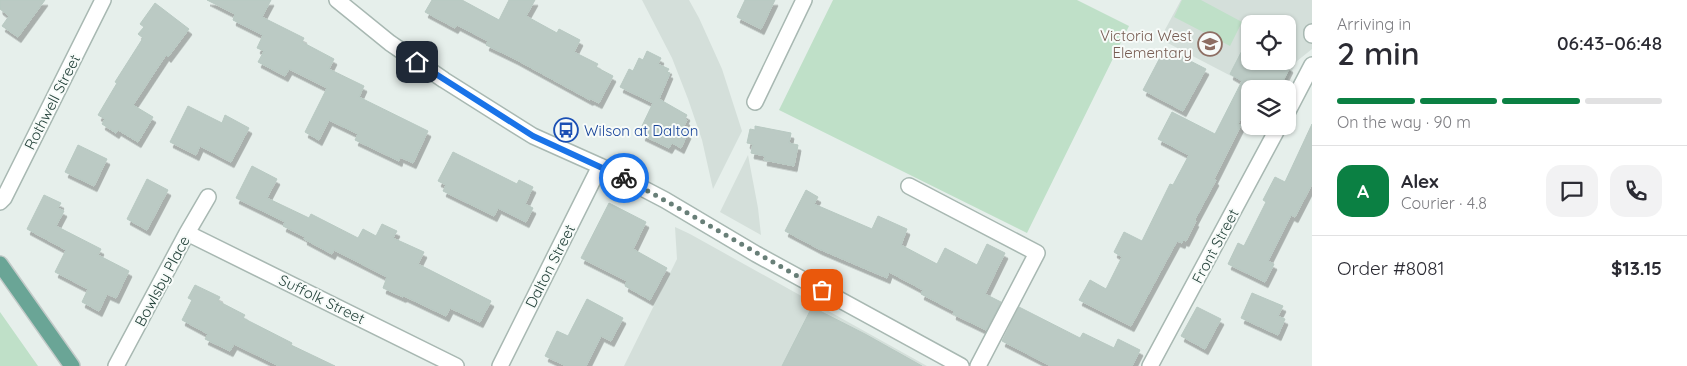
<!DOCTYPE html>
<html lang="en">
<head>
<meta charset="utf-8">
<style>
	body { margin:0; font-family:Quicksand,sans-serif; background:#f2f2f3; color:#2b2b33; height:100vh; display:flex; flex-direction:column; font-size:19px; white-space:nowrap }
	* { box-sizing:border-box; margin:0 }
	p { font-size:16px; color:#7c7c81 }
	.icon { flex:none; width:28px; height:28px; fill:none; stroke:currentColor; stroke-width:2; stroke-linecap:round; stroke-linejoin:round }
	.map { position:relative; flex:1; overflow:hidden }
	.details { display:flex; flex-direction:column; background:#fff; width:375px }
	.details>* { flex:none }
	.tools { position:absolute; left:1241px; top:15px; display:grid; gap:10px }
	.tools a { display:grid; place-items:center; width:55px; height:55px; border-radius:10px; background:#fff; box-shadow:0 1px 4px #0004; font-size:25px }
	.pin { position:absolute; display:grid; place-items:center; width:42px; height:42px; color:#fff; margin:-21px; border-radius:10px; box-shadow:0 2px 8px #0006 }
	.courier { position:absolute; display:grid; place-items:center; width:50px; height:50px; margin:-25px; border:4px solid #1a73e8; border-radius:50%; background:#fff; color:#222; box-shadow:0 1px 6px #0007 }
	.headline em { font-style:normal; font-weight:600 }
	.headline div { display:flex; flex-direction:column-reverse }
	.headline { display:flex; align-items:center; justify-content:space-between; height:85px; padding:0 25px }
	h1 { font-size:32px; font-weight:600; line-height:38px }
	.bar { display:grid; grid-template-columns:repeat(4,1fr); gap:8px 5px; align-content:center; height:60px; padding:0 25px }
	.bar i { height:6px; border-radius:4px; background:#e1e1e2 }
	.bar .current { background:#0b8043 }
	.bar p { grid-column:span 4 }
	.line { display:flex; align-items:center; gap:12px; padding:0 25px; border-top:1px solid #e1e1e2 }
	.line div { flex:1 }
	.round { display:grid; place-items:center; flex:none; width:52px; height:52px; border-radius:15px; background:#f2f2f3 }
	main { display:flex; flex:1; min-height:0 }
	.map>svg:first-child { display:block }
	.built { fill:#d4dfda; fill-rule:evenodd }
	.green { fill:#bfe0c8 }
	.building { fill:#bbcac4; stroke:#b8c9c2; filter:url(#shadow) }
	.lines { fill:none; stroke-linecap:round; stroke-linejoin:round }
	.minor-casing { stroke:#a8b8b2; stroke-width:18 }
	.major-casing { stroke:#c2cac8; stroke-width:18 }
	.minor { stroke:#fff; stroke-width:15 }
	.major { stroke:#6aa596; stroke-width:15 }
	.done { stroke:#687f78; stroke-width:5; stroke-dasharray:0 9 }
	.route { stroke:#1a73e8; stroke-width:6 }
	.labels { text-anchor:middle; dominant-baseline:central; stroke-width:4; stroke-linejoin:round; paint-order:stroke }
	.education-label { font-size:15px; fill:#785e54; stroke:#f7fbf9; text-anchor:end }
	.street-label { font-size:15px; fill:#24423a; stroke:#f7fbf9 }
	.transit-label { font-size:15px; fill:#164399; stroke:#f7fbf9; text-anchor:start }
</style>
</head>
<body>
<main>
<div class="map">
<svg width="1312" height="366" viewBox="0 0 1312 366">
	<defs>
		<filter id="shadow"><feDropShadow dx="3" dy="5.5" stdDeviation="0" flood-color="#0004"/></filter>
	</defs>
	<rect width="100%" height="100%" fill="#e6efeb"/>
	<path class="built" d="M642,0h47l10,18 23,51 20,62 -29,58 -11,-49 -14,-41 -16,-41z
		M1181,0h131v49l-15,12 -14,28h-27l-96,-50zM1250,24h38v37h-38z
		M748,155l10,53 3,27 -41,-23z
		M675,227l15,7 237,132h-303l53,-107z"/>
	<path class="green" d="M833,0h244l52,26 -102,207 -248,-123z
		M1182,0h19l41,22 -12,24 -56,-29z
		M0,312l38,54h-38z"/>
	<path class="building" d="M0,0h45l-27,37 -16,-11 7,-10 -9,-7z
		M207,0h64l-9,17 42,21 -2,4 32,17 -5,10 35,17 -5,11 69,34 -15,32 -13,-6 -1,4 -44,-21 3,-6 -29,-14 -10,20 -14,-8 22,-44 -38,-19 -4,7 -27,-14 6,-11 -7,-3 6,-13 -30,-15 2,-6z
		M432,0h30l37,20 10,-20h26l-9,16 31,17 2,-4 21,11 -6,12 24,12 -2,3 17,9 -14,27 -8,-4 -1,1 -75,-41 -29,-14 2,-4 -31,-16 -2,3 -30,-16z
		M745,0h30l-14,29 -24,-12z
		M155,3l34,26 -21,28 -2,-2 -33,50 20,12 -15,25 -20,-12 -2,3 -14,-9 3,-5 -7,-4 19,-32 -2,-1 28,-44 -5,-4 6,-7 -4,-3z
		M1250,35v26h29l11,6 -11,22h-29v12l-12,23 3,1 -27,54 2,1 -22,41h2l-10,20 -3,-1 -1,3 -5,-2 -46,85 -52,-26 11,-20 16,9 16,-32 -8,-5 10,-20 18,9 28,-57 3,1 16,-30 -31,-16 14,-27 43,22 27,-53 -12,-7z
		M1165,48l41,21 -23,42 -40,-21z
		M647,51l14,7 -3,6 11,5 -2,3 3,1 -11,26 28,16 -2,4 2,1 -5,10 6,3 -7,15 -9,-5 -3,5 -27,-13 3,-5 -4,-2 12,-25 -33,-16 9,-18 4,2 6,-13 4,2z
		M188,106l34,17 3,-8 24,13 -18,34 -31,-16 -4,9 -26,-13z
		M1312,124v60l-17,33 -4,-2 -23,46 6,3 -9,18 -37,-18 10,-21 6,3 22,-44 -3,-2 12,-23 10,5z
		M755,126l36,7 -2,10 9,2 -4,21 -30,-6 1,-4 -14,-3 2,-9 -6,-1 3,-14 5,1z
		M78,145l29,14 -13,27 -29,-14z
		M453,152l64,32 2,-4 14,7 -8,17 8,4 -7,14 -28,-14 -4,8 -51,-25 3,-6 -8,-4z
		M252,166l25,13 -10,19 42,20 2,-4 47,24 5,-9 13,7 6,-12 15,7 -4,7 31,14 -6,12 73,37 -11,21 -30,-14 -4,8 -42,-20 -1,1 -20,-9 4,-11 -53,-27 -2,4 -28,-15 1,-2 -22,-11 2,-4 -49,-24z
		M147,179l21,11 -21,40 -20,-11z
		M806,190l12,7 -4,7 58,25 6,-13 29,13 -6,16 36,19 8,-16 32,17 10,-21 18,9 -20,41 16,8 -15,28 -33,-16 1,-3 -33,-17 2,-4 -34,-18 -2,6 -68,-29 -34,-18z
		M44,195l17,8 -3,5 6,3 -8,15 45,23 -3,6 31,16 -13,27 -9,-4 -8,17 -17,-9 6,-13 -33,-17 11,-22 -39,-21z
		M609,203l37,19 -13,27 34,19 -17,32 -25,-14 2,-5 -46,-23z
		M195,285l25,12 -2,4 27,14 -2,3 49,25 -1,2 44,21h-56l-45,-22 -4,7 -25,-12 3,-5 -26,-14 10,-20 -4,-2z
		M1252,293l31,13 -5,10 7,3 -7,16 -37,-17z
		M587,299l36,19 -12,23 -10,-5 -15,30h-20l-21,-10 12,-25 11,5z
		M812,307l53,27 57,32h-140z
		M1019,307l61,31 3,-5 31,15 4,-9 22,11 -8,16h-81l-49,-25z
		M1197,307l24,12 -16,30 -24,-13z"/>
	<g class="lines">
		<g class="minor-casing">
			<path id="minor" d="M337,0l53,43 54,37 89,56 67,30 65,34 91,54 205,112
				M1312,32v3
				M755,102l49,-102
				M1288,111l24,-46
				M909,186l128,67 -59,113
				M0,202l4,-4 99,-198
				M187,233l269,133
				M116,366l71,-133 21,-36
				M500,366l100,-200
				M1150,366l129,-240"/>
		</g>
		<g class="major-casing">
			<path id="major" d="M0,264l72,102"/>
		</g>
		<use href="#minor" class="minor"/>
		<use href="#major" class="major"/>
	</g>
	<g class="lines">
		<path class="done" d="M624,178c67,36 132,75 198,112"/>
		<path class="route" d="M417,62l116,74 91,42"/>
	</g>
	<defs>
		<g id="school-ring" transform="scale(1.25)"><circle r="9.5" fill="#f7fbf9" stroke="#8d6e63" stroke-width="1.5"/><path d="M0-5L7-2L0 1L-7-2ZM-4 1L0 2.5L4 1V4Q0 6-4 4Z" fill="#8d6e63"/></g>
		<g id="bus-ring" transform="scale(1.25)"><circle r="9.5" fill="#f7fbf9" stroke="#1a4fb4" stroke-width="1.5"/><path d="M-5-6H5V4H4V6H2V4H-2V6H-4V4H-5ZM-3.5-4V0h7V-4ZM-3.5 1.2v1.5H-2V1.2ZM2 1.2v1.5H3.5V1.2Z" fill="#1a4fb4"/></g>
	</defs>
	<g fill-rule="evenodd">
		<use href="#school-ring" x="1210" y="44"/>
		<use href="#bus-ring" x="566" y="130"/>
	</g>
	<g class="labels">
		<g class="education-label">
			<text x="1192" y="35">Victoria West<tspan x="1192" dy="17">Elementary</tspan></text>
		</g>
		<g class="street-label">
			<text transform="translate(52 102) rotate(-63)">Rothwell Street</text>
			<text transform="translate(1215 246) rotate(-62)">Front Street</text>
			<text transform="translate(550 266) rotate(-63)">Dalton Street</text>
			<text transform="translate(162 281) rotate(-62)">Bowlsby Place</text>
			<text transform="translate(322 299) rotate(26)">Suffolk Street</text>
		</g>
		<g class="transit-label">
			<text x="584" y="130">Wilson at Dalton</text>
		</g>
	</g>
</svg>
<div class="tools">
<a><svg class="icon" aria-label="locate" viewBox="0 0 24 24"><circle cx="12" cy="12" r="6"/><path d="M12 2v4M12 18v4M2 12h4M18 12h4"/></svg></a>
<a><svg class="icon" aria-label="layers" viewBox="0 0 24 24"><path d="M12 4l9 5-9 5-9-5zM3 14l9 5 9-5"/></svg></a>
</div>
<div class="pin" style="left:822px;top:290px;background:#ea580c"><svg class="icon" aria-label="bag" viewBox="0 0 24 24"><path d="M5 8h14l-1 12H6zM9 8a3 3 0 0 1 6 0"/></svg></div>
<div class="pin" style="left:417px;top:62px;background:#1f2937"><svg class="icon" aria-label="home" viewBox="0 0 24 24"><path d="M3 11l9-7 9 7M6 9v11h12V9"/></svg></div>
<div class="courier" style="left:624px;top:178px"><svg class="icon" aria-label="bike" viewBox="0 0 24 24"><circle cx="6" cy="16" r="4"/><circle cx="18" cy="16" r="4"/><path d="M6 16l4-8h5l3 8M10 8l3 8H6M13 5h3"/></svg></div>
</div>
<section class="details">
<div class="headline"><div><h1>2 min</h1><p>Arriving in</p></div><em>06:43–06:48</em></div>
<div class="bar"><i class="current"></i><i class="current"></i><i class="current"></i><i></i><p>On the way · 90 m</p></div>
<div class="line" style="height:90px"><b class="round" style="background:#0b8043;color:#fff">A</b><div><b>Alex</b><p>Courier · 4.8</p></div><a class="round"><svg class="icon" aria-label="chat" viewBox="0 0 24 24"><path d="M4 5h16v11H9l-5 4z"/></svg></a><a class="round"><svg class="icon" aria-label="phone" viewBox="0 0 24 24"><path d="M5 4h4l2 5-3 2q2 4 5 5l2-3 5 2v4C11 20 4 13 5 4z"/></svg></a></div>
<div class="line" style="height:65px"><div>Order #8081</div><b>$13.15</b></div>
</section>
</main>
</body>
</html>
